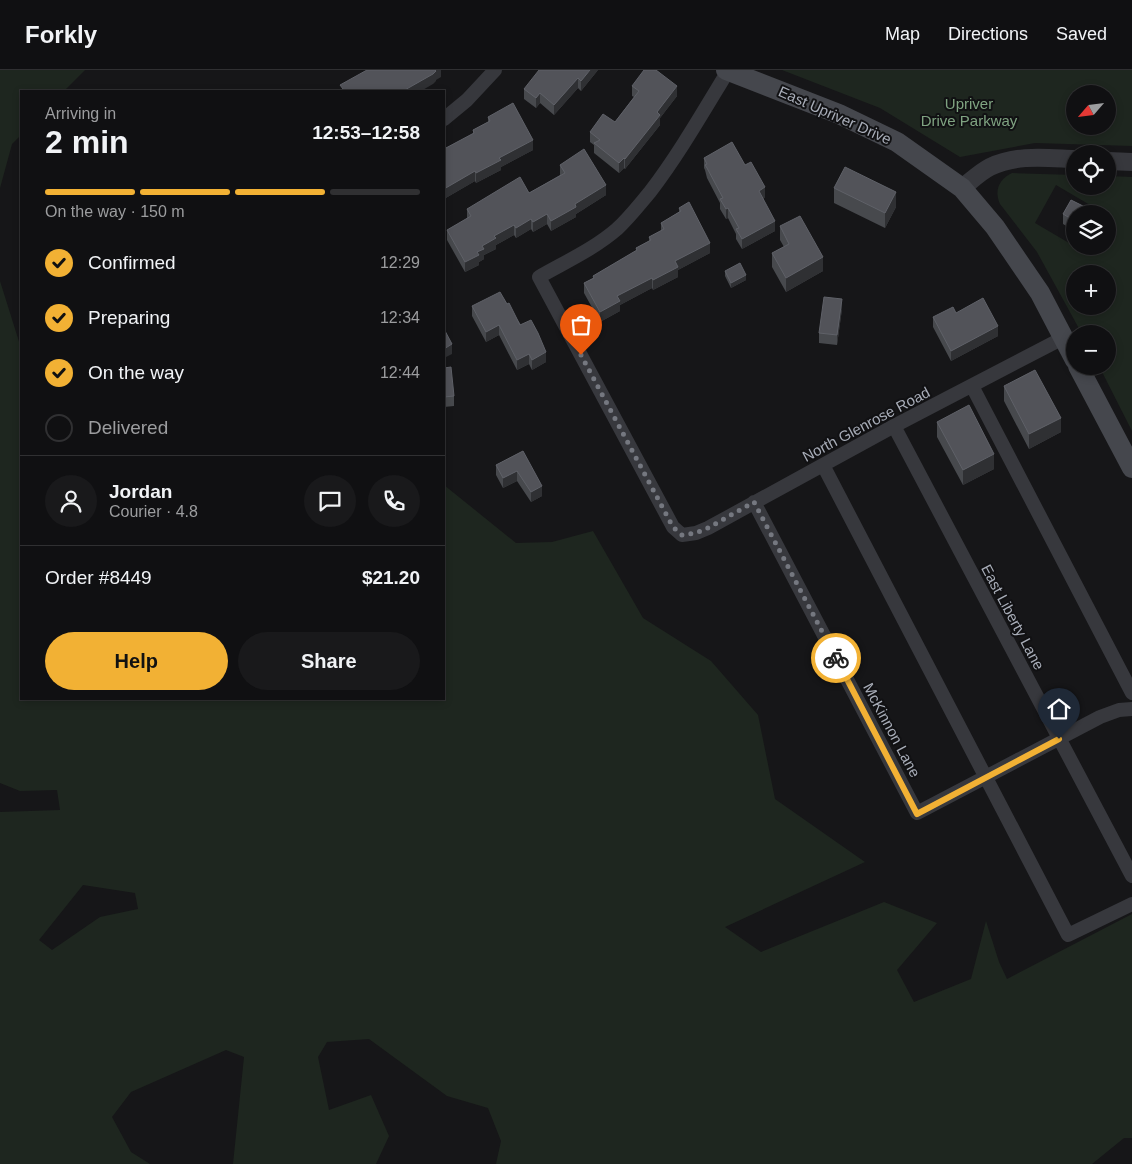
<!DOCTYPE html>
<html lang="en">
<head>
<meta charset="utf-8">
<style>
	body { margin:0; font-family:Arial,sans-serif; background:#19191b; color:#f1f3f6; height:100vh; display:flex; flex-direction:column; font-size:19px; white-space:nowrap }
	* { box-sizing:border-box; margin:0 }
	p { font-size:16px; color:#9c9d9f }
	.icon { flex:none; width:28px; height:28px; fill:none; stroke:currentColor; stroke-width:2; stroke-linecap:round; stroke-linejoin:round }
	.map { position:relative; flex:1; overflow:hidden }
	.drawer { position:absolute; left:20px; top:20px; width:425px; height:610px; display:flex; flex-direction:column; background:#101012; border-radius:0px; box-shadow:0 2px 8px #0003,0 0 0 1px #303032 }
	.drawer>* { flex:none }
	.needle { width:32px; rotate:242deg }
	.controls { position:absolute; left:1066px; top:15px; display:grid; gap:10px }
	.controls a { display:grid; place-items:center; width:50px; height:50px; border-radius:50%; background:#101012; box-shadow:0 2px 8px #0003,0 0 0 1px #303032; font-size:25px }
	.pin { position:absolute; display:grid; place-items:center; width:42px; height:42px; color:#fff; margin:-51px -21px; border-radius:50% 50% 50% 0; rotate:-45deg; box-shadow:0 0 5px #0007 }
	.pin .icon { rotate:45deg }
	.courier { position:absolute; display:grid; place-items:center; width:50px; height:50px; margin:-25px; border:4px solid #f2b134; border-radius:50%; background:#fff; color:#222; box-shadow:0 1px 6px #0007 }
	.headline em { font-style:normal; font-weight:600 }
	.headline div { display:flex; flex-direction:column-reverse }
	.headline { display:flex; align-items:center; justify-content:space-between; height:85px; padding:0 25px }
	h1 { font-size:32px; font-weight:600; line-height:38px }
	.bar { display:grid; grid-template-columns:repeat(4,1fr); gap:8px 5px; align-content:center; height:60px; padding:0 25px }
	.bar i { height:6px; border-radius:4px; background:#303032 }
	.bar .selected { background:#f2b134 }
	.bar p { grid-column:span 4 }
	.line { display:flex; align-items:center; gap:12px; padding:0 25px; border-top:1px solid #303032 }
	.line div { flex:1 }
	.round { display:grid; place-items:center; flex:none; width:52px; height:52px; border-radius:26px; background:#19191b }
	ol { padding:0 25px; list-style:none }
	li { display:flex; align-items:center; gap:15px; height:55px }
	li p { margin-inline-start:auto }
	li .icon { padding:5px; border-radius:50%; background:#f2b134; color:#111; stroke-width:4 }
	li:last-child { color:#9c9d9f }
	li i { width:28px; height:28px; border:2px solid #303032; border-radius:50% }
	.button { display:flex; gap:10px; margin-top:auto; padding:10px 25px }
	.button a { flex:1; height:58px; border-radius:30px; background:#f2b134; color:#111; font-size:20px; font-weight:600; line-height:58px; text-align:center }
	.button a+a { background:#19191b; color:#f1f3f6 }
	header { display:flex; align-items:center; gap:30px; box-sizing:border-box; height:70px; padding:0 25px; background:#101012; border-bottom:1px solid #303032 }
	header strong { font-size:24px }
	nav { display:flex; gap:28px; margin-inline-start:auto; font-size:18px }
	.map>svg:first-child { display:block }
	.green { fill:#1e261f; fill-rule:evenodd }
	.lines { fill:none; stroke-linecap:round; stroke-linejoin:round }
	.minor { stroke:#37383d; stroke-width:14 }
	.tertiary { stroke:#37383d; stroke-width:18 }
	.secondary { stroke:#45474d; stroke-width:20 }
	.wall { fill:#47494d }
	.shaded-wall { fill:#2f3033 }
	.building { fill:#525359; stroke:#5f6168 }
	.done { stroke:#757880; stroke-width:5; stroke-dasharray:0 9 }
	.route { stroke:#f2b134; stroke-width:6 }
	.labels { text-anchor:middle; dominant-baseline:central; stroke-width:4; stroke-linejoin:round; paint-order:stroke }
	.park-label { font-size:15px; fill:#7fa381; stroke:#111113 }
	.street-label { font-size:15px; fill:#a8adb8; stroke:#111113 }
</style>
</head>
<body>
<header>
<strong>Forkly</strong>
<nav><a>Map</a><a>Directions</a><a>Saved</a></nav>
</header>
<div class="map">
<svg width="1132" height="1094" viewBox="0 0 1132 1094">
	<rect width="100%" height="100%" fill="#161618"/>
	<path class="green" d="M0,0h85l-21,21h-43v44l-9,9 -12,44z
		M782,0h350v76l-97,-3 -75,14 -80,-49zM1075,24h33v32h-33z
		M1012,103l63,2v11h33v-10l24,1v254l-33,-65h9v-32h-26l-45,-82 -37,-48c-6,-13 -1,-25 12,-31zM1056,115l46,27v2h6v32h-25l-2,4 -46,-27zM1075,204h33v32h-33z
		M0,211l21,67v351h423v-214l72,58 36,-1 41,-11 50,87 68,43 47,54 17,84 90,63 -140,65 36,25 123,-50 53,21 -40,47 17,32 57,-23 15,-58 13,41 8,17 125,-65v224h-8l-32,26h-596l5,-23 -13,-33 -41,-12 -78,-57 -42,3 -9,15 11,53 42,-15 18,41 -13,28h-143l11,-107 -18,-7 -95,42 -19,25 19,35 19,12h-150v-352l60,-2 -3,-20 -37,1 -20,-8zM83,815l52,8 3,16 -38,8 -48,33 -13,-10z"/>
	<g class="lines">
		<path class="minor" d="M728,1c-25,41 -49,83 -78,121 -11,13 -21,26 -33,37 -23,20 -52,33 -78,48l134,250 9,8 14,-2 12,-5 186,-102 169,-88
			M444,49l23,-19 28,-30
			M972,316l160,307
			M894,356l238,450
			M823,395l245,470 64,-31
			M754,432l163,311 183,-96 19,-7 13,-1"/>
		<path class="tertiary" d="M1108,91l24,1
			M962,118c9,-7 18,-16 28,-21 27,-13 56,-9 85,-8"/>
		<path class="secondary" d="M726,0l113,44 58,28 65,46 33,39 45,66 35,67
			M1078,296l54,102"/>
	</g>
	<path class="wall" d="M598,0l-17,21 -3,-3 -24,27 -14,-12 -4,5 -12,-9v-10z
		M632,16l45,10 -17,22v7l-35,44 -1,-1 -5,5 -25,-20v-8l-4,-3v-10l25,-10 19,-25 -2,-1z
		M488,47l45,33 -32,17v3l-25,13 -1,-2 -31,18v-50l29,-15v-4l15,-8z
		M704,88l41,7 20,32 -2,2 12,32 -33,18 -6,-10v-5l-8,-16 -2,1 -6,-10v-6l-13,-25 -2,-8 -1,-2z
		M560,95l46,30 -30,19v3l-25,14 -4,-7 -14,8 -2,-3 -15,9 -2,-3 -18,10v4l-12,6v4l-5,3v3l-14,7 -18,-32v-10l20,-11v-10l62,-16 31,-18z
		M834,118l62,19 -11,21 -51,-25z
		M1071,130l16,8v6h-12v17l-12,-7v-10z
		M679,138l31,45 -32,17v7l-25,13 -1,-2 -32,17v6l-20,11 -16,-29v-10l9,-5v-2l43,-25v-3l13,-7v-4l12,-6v-8l18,-11z
		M780,156l43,45 -37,21 -14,-25v-14l12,-6 -4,-7z
		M725,201l21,9 -15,8 -6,-12z
		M507,234l39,58 -14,8 -3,-6 -12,6 -18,-35 -13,7 -14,-26v-10z
		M842,239l-5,36 -18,-2v-10z
		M956,243l42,23 -47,25 -18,-34v-10z
		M444,298l10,28v10l-10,1z
		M1004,316l57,46 -32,17 -25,-48z
		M937,352l57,47 -31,16 -26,-48z
		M523,381l19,45 -11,6 -14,-21 -14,7 -7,-13v-10z"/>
	<path class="shaded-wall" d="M435,0h6v7l-5,3v1l-3,3 -12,7h-18z
		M590,0h8l-17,21v-10z
		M578,8v10l-24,27v-10z
		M677,16v10l-17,22v7l-35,44v-10l32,-47z
		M540,23v10l-4,5v-10z
		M533,70v10l-32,17v3l-25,13v-10l23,-15z
		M624,88v10l-5,5v-10z
		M475,101v10l-31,18v-10z
		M606,115v10l-30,19v3l-25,14v-10l24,-17z
		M765,117v10l-6,4v-10z
		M896,122v15l-11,21v-15z
		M728,138v10l-2,1v-10z
		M547,144v10l-14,8v-10z
		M531,149v10l-15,9v-10z
		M775,151v10l-33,18v-10z
		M514,155v10l-18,10v4l-12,6v4l-5,3v3l-14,7v-10l12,-10 5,-6 12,-10z
		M710,173v10l-32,17v7l-25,13v-10l22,-19z
		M823,187v14l-37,21v-14z
		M746,205v5l-15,8v-5z
		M652,208v10l-32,17v6l-20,11v-10l17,-16z
		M842,229v10l-5,36v-10z
		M499,255v10l-13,7v-10z
		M998,256v10l-47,25v-10z
		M452,274v10l-8,4v-9z
		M546,282v10l-14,8v-10z
		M529,284v10l-12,6v-10z
		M1061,348v14l-32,17v-15z
		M994,384v15l-31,16v-15z
		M517,401v10l-14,7v-10z
		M542,416v10l-11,6v-10z"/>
	<path class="building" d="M367,0h68l1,1 -3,3 -30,17h-64l4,-2 -3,-4z
		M539,0h51l-9,11 -3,-3 -24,27 -14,-12 -4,5 -12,-9z
		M644,0h12l21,16 -20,26 3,3 -35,44 -1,-1 -5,5 -25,-20 6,-3 -10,-8 13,-18 12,8 24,-31 -7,-5z
		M513,33l20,37 -34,18 2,2 -25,13 -1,-2 -31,18v-40l30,-16 -1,-3 17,-9 -2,-4z
		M732,72l13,23 6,-3 14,25 -6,4 16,30 -33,18 -6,-10 3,-1 -11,-20 -2,1 -6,-10 3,-1 -16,-30 -2,-3 2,-1 -3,-6z
		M584,79l22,36 -31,19 1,3 -25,14 -4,-7 -14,8 -2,-3 -15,9 -2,-3 -20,11 2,2 -14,8 2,3 -7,3 2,3 -14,7 -18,-32 24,-14 -4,-7 53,-32 9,16 36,-20 -5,-8z
		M845,97l51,25 -11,21 -51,-25z
		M1071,130l16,8 -3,6h-9v7l-12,-7z
		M689,132l21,41 -35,18 3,6 -25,13 -1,-2 -35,18 3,5 -20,11 -16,-29 10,-5 -1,-2 44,-26 -1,-2 15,-8 -2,-3 15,-8 -3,-6 20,-12 -2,-3z
		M800,146l23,41 -37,21 -14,-25 17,-9 -9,-18z
		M740,193l6,12 -15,8 -6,-12z
		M500,222l7,12 2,-1 11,22 11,-5 7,13 8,19 -14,8 -3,-6 -12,6 -18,-35 -13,7 -14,-26z
		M824,227l18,2 -5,36 -18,-2z
		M983,228l15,28 -47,25 -18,-34 20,-10 3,6z
		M444,259l8,15 -8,5z
		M451,297l3,29 -10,1v-29z
		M1035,300l26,48 -32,16 -25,-48z
		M969,335l25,49 -31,16 -26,-48z
		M523,381l19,35 -11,6 -14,-21 -14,7 -7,-13z"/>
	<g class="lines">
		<path class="done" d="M581,285l92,172 9,8 14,-2 12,-5 46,-26 82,156"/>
		<path class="route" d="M836,588l81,156 142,-75"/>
	</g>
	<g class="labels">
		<g class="park-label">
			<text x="969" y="33">Upriver<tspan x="969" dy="17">Drive Parkway</tspan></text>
		</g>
		<g class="street-label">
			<text transform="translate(835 45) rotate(24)">East Upriver Drive</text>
			<text transform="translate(866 354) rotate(-28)">North Glenrose Road</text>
			<text transform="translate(1013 547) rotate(62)">East Liberty Lane</text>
			<text transform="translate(892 660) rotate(62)">McKinnon Lane</text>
		</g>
	</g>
</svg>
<div class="controls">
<a><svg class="needle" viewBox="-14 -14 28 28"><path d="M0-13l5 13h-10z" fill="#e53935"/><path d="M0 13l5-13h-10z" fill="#9c9d9f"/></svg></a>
<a><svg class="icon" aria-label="locate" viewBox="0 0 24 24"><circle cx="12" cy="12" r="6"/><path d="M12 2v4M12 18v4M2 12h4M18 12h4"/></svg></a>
<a><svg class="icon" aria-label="layers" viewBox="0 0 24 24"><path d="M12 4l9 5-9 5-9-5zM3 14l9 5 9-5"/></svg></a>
<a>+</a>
<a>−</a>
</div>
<div class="pin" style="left:581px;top:285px;background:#ea580c"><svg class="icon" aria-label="bag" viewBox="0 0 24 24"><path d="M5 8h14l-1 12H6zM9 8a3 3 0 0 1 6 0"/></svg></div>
<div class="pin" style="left:1059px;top:669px;background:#1f2937"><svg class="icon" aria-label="home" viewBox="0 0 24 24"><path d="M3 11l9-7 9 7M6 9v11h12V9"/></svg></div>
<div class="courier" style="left:836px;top:588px"><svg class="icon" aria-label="bike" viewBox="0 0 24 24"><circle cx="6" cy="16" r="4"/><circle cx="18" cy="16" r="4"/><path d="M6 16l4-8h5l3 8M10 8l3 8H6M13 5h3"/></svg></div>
<section class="drawer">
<div class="headline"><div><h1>2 min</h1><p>Arriving in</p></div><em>12:53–12:58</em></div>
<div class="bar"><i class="selected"></i><i class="selected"></i><i class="selected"></i><i></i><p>On the way · 150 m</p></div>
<ol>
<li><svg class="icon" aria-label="check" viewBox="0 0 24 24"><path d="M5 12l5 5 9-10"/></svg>Confirmed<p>12:29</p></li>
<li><svg class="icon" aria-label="check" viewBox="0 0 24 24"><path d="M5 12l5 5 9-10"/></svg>Preparing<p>12:34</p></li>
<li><svg class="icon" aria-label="check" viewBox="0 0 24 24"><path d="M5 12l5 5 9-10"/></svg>On the way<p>12:44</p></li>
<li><i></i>Delivered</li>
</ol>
<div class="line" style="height:90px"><a class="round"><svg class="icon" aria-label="person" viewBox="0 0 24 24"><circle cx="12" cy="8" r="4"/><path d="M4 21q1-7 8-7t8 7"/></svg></a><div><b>Jordan</b><p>Courier · 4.8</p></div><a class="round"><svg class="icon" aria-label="chat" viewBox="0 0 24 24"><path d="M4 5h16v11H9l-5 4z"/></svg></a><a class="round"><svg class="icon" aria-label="phone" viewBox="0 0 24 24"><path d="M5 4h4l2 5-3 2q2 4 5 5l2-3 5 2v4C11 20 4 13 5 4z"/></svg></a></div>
<div class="line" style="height:65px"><div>Order #8449</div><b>$21.20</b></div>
<div class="button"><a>Help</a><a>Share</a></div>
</section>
</div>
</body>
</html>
